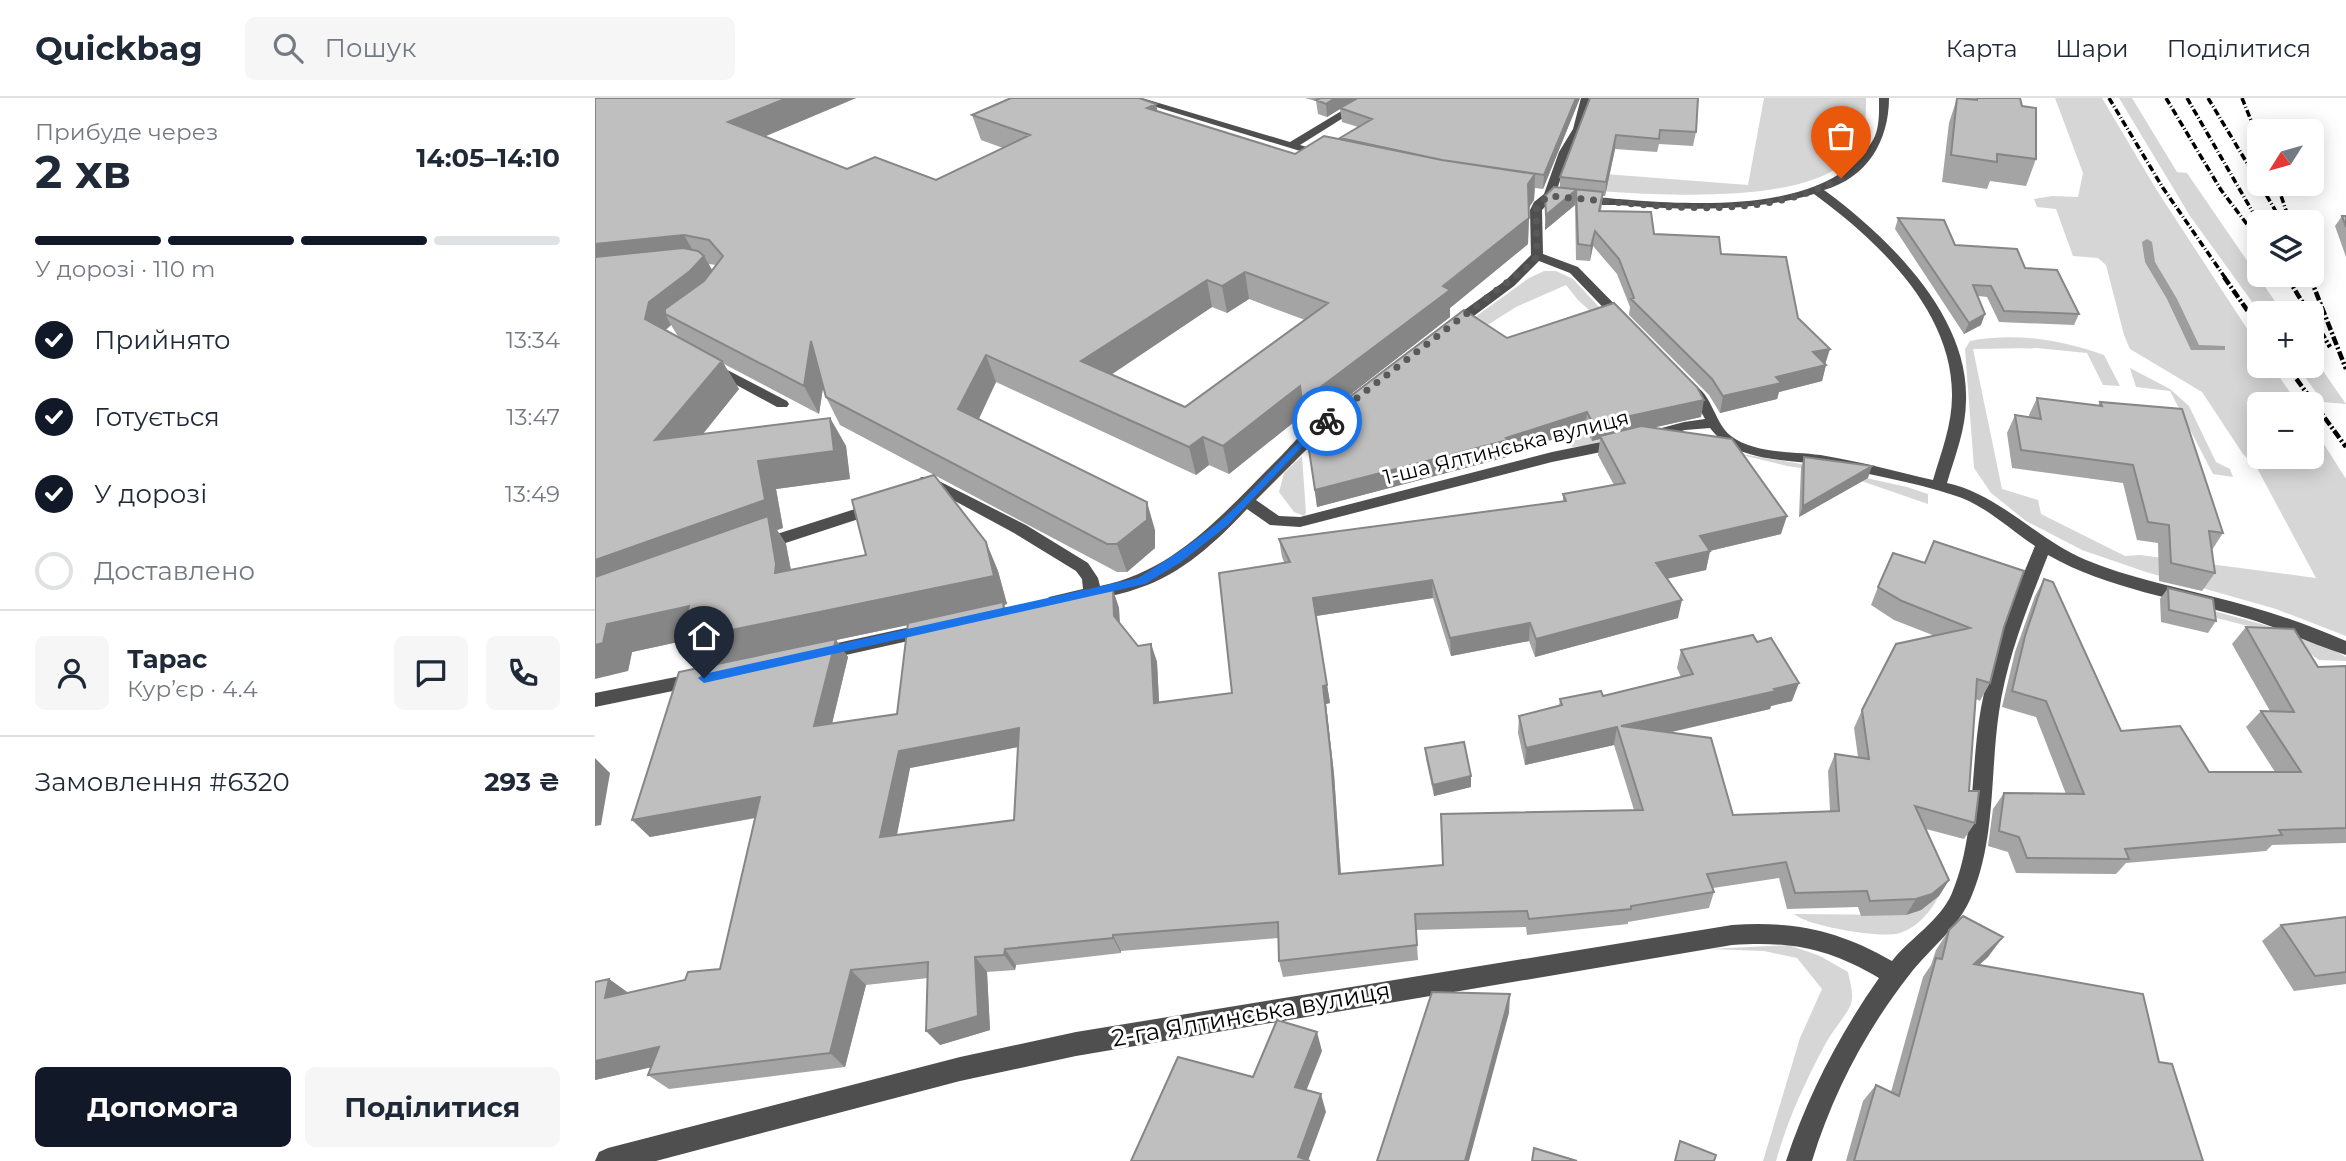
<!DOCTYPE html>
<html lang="uk">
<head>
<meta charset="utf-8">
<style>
	body { margin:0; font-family:Montserrat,sans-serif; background:#f6f6f7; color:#1f2937; height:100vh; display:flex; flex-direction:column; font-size:26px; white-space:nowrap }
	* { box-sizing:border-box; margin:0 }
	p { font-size:23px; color:#747a83 }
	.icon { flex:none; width:38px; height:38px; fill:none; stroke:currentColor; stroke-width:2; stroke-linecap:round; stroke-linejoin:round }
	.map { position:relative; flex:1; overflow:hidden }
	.sheet { display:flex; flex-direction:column; background:#fff; width:595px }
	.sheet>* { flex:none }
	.needle { width:46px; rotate:233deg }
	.tools { position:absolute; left:1652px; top:21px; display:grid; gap:14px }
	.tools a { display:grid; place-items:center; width:77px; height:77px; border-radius:10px; background:#fff; box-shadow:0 4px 18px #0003; font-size:35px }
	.pin { position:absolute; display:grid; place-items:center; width:60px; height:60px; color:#fff; margin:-72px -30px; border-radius:50% 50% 50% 0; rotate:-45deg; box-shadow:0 0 7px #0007 }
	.pin .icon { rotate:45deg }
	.courier { position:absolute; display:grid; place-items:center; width:70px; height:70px; margin:-35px; border:5px solid #1a73e8; border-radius:50%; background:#fff; color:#222; box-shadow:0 2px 9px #0007 }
	.headline em { font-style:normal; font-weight:700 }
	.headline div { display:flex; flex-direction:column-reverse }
	.headline { display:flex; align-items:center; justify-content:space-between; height:119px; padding:0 35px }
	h1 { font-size:46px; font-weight:700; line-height:52px }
	.bar { display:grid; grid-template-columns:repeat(4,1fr); gap:10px 7px; align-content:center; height:84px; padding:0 35px }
	.bar i { height:9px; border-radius:5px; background:#e0e1e3 }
	.bar .active { background:#111827 }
	.bar p { grid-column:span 4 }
	.line { display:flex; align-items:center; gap:18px; padding:0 35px; border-top:2px solid #e0e1e3 }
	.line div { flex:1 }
	.round { display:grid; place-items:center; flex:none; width:74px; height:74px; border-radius:10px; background:#f6f6f7 }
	ol { padding:0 35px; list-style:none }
	li { display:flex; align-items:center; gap:21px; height:77px }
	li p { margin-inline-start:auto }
	li .icon { padding:7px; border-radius:50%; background:#111827; color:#fff; stroke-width:4 }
	li:last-child { color:#747a83 }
	li i { width:38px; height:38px; border:4px solid #e0e1e3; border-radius:50% }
	.action { display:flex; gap:14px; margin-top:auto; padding:14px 35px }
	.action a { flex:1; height:80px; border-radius:10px; background:#111827; color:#fff; font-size:28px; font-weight:700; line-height:80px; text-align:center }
	.action a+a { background:#f6f6f7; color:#1f2937 }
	header { display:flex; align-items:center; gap:42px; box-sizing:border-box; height:98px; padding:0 35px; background:#fff; border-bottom:2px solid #e0e1e3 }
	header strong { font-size:33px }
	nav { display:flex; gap:38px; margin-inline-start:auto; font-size:24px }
	.search { width:490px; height:63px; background:#f6f6f7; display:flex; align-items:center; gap:18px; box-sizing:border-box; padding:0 24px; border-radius:10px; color:#747a83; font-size:26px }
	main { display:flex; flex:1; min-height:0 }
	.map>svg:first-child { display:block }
	.green { fill:#d6d6d6 }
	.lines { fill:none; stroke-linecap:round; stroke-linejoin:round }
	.stream { fill:#9d9d9d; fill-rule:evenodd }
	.minor { fill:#4f4f4f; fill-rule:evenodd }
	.rail-far1 { stroke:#000; stroke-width:3.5; stroke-dasharray:7 2.5 1 2.5; stroke-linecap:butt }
	.rail { stroke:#000; stroke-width:4.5; stroke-dasharray:9 2.5 2 2.5; stroke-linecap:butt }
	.wall { fill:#a4a4a4; fill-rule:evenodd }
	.shaded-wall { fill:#868686 }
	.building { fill:#bfbfbf; stroke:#868686; stroke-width:2; fill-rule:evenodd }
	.route { fill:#1a73e8 }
	.done { stroke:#595959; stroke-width:7; stroke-dasharray:0 12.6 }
	.labels { text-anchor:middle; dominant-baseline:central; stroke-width:6; stroke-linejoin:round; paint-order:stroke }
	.street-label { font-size:21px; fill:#000; stroke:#fff }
	.near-street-label { font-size:24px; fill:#000; stroke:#fff }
</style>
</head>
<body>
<header>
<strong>Quickbag</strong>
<div class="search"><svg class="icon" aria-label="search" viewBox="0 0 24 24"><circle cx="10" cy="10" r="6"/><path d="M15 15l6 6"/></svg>Пошук</div>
<nav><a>Карта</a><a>Шари</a><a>Поділитися</a></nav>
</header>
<main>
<section class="sheet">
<div class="headline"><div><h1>2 хв</h1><p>Прибуде через</p></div><em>14:05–14:10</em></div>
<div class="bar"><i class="active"></i><i class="active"></i><i class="active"></i><i></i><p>У дорозі · 110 m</p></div>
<ol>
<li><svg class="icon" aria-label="check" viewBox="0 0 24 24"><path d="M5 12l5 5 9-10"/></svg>Прийнято<p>13:34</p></li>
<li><svg class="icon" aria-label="check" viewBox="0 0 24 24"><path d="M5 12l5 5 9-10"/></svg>Готується<p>13:47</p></li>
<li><svg class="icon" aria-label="check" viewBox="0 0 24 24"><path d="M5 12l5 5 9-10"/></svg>У дорозі<p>13:49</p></li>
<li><i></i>Доставлено</li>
</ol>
<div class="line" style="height:126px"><a class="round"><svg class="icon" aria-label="person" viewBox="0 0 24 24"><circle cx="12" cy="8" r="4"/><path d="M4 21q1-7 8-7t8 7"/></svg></a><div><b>Тарас</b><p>Кур’єр · 4.4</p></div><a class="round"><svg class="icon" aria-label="chat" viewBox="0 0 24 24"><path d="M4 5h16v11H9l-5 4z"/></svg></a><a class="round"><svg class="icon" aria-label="phone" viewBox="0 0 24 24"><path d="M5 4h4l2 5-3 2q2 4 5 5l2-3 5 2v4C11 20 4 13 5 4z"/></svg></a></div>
<div class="line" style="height:91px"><div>Замовлення #6320</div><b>293 ₴</b></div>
<div class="action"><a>Допомога</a><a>Поділитися</a></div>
</section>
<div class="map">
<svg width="1751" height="1063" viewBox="0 0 1751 1063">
	<rect width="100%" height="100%" fill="#fff"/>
	<path class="green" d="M1169,0h102c0,18 0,36 -10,52 -41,63 -228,42 -294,39l4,-18 182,14z
		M1460,0h47l54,91 103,158v19h13l26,38h-39v53h53v-32l34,54v157l-70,-27 -130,-37 -64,-22 -56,-29 -35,-28 -17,-25 -9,-119 5,-8c44,-9 92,-1 134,14l16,31 -17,-1 -16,-32 -50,-5 -64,1 29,140 36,11 3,14 84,42 15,-1 176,23 -59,-110 -14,-14 -41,-62 -72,-43 -6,-14 -18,-70 -8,-7 -25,-2 -17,-47 -19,-2 -3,-8 18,-3 26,1 5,-24z
		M1524,0h13l45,74 10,1 96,140h-23l-70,-97z
		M949,173h12l17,8 42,45 83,78 5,13 -14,-1 -98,31 -18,2 -13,-7 40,-11 8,-102 -30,-27 -12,-15 -50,22 -41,26 -25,2 79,-57z
		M1717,257l34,49 -23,-2 -26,-36h15z
		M1535,270l40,21 19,17 27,56 14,7 3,8 -20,-3 -43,-83 -34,-4z
		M1135,354l77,13 100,22 21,7v10l-87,-30 -54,-8z
		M707,358l4,57 -2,3 -10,-4 -15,-20 5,-19z
		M1612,511l108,30 31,18v4l-27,-1 -36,-25 -78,-20z
		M1344,798c-9,16 -21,31 -39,37 -18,6 -93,-7 -106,-19l112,1 16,-6z
		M1194,847l31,11 28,16c2,10 6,22 3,32 -5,12 -17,25 -24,37 -21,39 -39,77 -51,120h-13l37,-123 22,-49 -25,-31 -33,-7 -56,-2z"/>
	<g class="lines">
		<path class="stream" d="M1552,141l5,3 3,20 22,37 22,46 26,1v4h-34l-24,-51 -22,-37 -3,-20z"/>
		<path class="minor" d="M532,0h15l148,44 73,-44h12l-75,47 27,8 1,2 -5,3z
			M986,0h10l-8,31 -14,23 -14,44 -13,14 1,44 35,13 53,54 -2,3h-10l-49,-51 -31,-12 -25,25 -59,44h-10v-6l61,-44 25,-25 -1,-45 4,-8 10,-8 15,-42 14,-23z
			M1284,0h10c0,43 -22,80 -65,92 63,46 145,125 142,210 0,29 -11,56 -19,83 54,12 90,57 139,77 41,17 86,26 128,37 45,11 89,25 132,44v14c-34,-11 -66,-27 -100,-37 -66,-19 -139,-29 -198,-63 -20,51 -41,102 -49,157 -9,60 -3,126 -27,183 -13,33 -41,52 -62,79 -44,56 -77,119 -98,187h-26c22,-66 53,-126 93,-183 -51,-30 -88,-37 -147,-33l-656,111 -116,25 -304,80h-61l4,-9 9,-4 352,-91 116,-25 656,-107c62,-4 106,5 160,36 18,-23 48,-40 60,-68 24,-57 18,-124 29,-185 10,-56 32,-109 54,-162 -26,-17 -51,-42 -82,-51 -40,-13 -84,-21 -125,-29 -41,-8 -91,-2 -118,-38l-25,2 -37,11 -5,-2 -2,-3 2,-3 41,-11 21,-3 -9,-17 -15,-16 7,-4c24,7 25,40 43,54 25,19 66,15 95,20 36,6 72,16 107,24 8,-27 19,-55 19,-84 1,-85 -75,-156 -138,-202 -64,19 -130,16 -196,11 -13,0 -33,1 -43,-6l6,-3c82,6 242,28 292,-56 7,-12 6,-29 6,-42z
			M117,264l75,39 2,3 -2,3h-10l-70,-38 -2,-3z
			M730,321l7,4 -2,3 -74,74 23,16 21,1 252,-65 69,-14 7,5 -7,5 -69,14 -252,65 -30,-2 -23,-16c-30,32 -65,65 -108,79 -27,10 -56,13 -84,19l-6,-2 -3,-4 3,-4 34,-8 -1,-10 -6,-8 -62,-38 -96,-52 3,-4h10l95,48 62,38 10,15 2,8c77,-15 126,-76 180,-129 12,-12 29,-34 45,-38z
			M282,404l6,1 2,4 -2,4 -122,40 -8,-6 2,-4z
			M334,525l6,2 3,5 -3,5 -116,26 -6,-2 -3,-5 3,-5 6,-2z
			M101,575l6,2 3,5 -3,5 -107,22v-14z"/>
		<path class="rail-far1" d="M1514,0l54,90 63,91
			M1571,0l55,92 38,50
			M1592,0l72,125
			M1613,0l51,85
			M1647,0l17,42
			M1665,86l22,38
			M1682,86l13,38
			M1691,177l2,4
			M1714,177l1,4"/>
		<path class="rail" d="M1629,179l35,50
			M1692,179l22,36
			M1715,179l36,92
			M1717,219l18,30
			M1692,268l59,81"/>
	</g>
	<path class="wall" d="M0,0h261l-91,38 82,33 89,11 67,-32 -22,-8 -9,-25 186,-3 137,42 45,-15v-1l18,-11 -16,-5 -2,-13 -13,8 -9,-3 -2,-13 -11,-3h275l-37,91 -8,-1 -1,12 -5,8 -1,36 -78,64v9l-144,112 -2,-15 -75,60 -20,-9 -13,10 -200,-93 -17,37 176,111v18l-28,24h-10l-277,-147 -14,-28 -3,-10 -4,27 -95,-50 15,25 -36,45 127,-16 16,28 4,33 -74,10 7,39 -6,2 9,14 5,26 195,-28 12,29 9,33 -3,1 1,3 108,-18 6,18 1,16 18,22 13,-2 6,18 2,40 73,-9 52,-131 -2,-5 -3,-18 284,-38v-7l51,-9 -16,-30 2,-16 -8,2 -7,-12 -77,25 -1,3 -190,50 -11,-77 201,-92 194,79 -49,11 129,106 -71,17 -4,19 -39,8 11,40 -143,39 -6,-16 -78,15 -18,-58 -117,18 14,87 -4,1 8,70 7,100 102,-9 191,-55 -20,-65 -89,20 -7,-32 1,-17 40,-10 1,-7 43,-3 78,-19 -4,-9 4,-18 111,51 -21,5 -1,3 -102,24 65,82 97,-4 -2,-40 7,-17 23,3 -4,-29 8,-18 73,-74 -41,-16 -23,-15 7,-18 126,40 -14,56 -10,18 -4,-2 -7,92 6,32 -11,16 -38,-10 23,51 -10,16 -18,14 -15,5 -45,1 -3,-9 -71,2 -8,-31 -66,10 1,4 -5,16 -81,14v2l-101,11 -1,-8 -110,3 2,30 -135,17 -4,-16 -1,-23 -157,13v2l-105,12 -1,5 -28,2 3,58 -50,15 -12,-67 -62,7 -21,82 -176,22 -21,-14 3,-8 -56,13v-98l14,-3 19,14 57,-13 35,-11 36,-151 -106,19 -18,-17 67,-152 -21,-26 -46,10 -4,19zM114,166l7,1 -4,5zM654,201l56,21 -120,87 -74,-33 101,-67 15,6zM76,227l8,13 -13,-8zM313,527l-11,89 -65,10 16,-67 -12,-17zM423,649l-4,73 -117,15 13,-67z
		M995,0l106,34 -3,14 -34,-2 -2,8 -42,-3 -10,47h-2l-2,15 53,23 67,20 77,64 28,47 -4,16 -43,11 -2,7 -57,14 -11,-18 -80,-80 1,-8 -13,-33 -24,-28 -3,15 -14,-1 -1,-55 -30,25v-34l15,-9v-10z
		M1362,0h63l16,61 -10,27 -36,-5 -3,8 -45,-7 7,-59z
		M1747,118h4v41l-11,-31z
		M1303,120l57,27 70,23 54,46 -5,11 -75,-3 -12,-25 -9,-1 3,29 -17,9 -69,-105z
		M1442,300l61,8 2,-4 123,131 -11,17 3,23 -13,18 -43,-10 -1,-38 -21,-3 -14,-57 -111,-15 -5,-35 8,-18 14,2v-2z
		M1209,359l64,21 -69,39 2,-49z
		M1449,481l77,152 88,41h66l-29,-45 15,-16h9l-38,-67 14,-17 72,40 28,-1v177l-74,2 -6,6 -140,12 -10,11 -100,-1 -8,-21 -20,-6 5,-37 11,-16 62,1 -30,-77 -34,-10 13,-55 20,-56z
		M1573,490l48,33 -8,12 -47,-11 -1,-23z
		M830,650l46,39 -37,9 -8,-37z
		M1751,819v67l-52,7 -32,-50 19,-16z
		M1354,832l39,27 -9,8 180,97 44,99h-357l17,-60 13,-16 15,7 32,-115 8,-12 5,-15z"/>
	<path class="shaded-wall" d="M192,0h69l-116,49 -12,-25z
		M740,0h23l-31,19 -1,-13z
		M981,0h4l-37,91 1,-14z
		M561,6l5,24 -14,-20z
		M1021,37l-1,14 -10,47 1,-14z
		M940,76l-1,26 -7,10 1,-26z
		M981,92l-1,15 -30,25 1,-15z
		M934,120l-1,26 -78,64v9l-144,112 -4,-28z
		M1000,133l-2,15 -3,15 1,-15z
		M89,137l15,26 -104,11v-28z
		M109,158l15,26 -54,32 6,11 -5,4 -3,17 -18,-27 4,-17z
		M650,174l4,27 -22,14 -5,-27z
		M612,182l5,27 -122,82 -9,-28z
		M1390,216l-4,11 -17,9 5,-11z
		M216,243l15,28 -7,45 -15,-28z
		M1235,251l-5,16 -12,-13z
		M391,257l10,27 -26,55 -12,-28z
		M127,263l17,28 -64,79 -20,-28z
		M1231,267l-4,16 -43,11 -2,7 -57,14 3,-17 53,-19z
		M705,288l4,28 -75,60 -6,-28z
		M1109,302l-3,17 -99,22 -2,-3v3l-8,2 1,-17z
		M992,314l-2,17 -77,25 -1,3 -190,50 -2,-17 191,-52z
		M235,320l16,28 4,33 -74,10 7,39 -6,2 9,14 9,48 -20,-19 -180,23v-36z
		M608,339l6,28 -13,10 -7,-28z
		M1277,368l-4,12 -69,39 4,-11z
		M552,404l8,28v18l-28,24 -10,-28z
		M1192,418l-6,18 -85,20 4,-18z
		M391,444l12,29 9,33 -3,1 7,15 -7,-11 -1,-4 -167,35 12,17 -21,87 -126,-75 -23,-27 -46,10 -4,19 -33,8v-34l12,-21z
		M1115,453l-4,19 -53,12 3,-19z
		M837,482l1,18 -117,18 -3,-18z
		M518,492l6,18 1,26 -6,-18z
		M1087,502l-4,18 -143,39 1,-18z
		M935,525l-1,18 -78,15 -1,-18z
		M556,546l6,18 3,59 -6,-18z
		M1204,585l-7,18 -21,5 -1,3 -148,34 -1,-17z
		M732,587l3,18 -4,1 8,70 8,117 -3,-17 -16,-188z
		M1022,629l-3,18 -89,20 1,-17z
		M424,630l9,17 -118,23 -17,86 -13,-17 19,-86z
		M0,660l15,15 -9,52 -6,1z
		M876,678v11l-37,9 -1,-11z
		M165,699l15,17 -125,23 -18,-17z
		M1354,782l-10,16 -18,14 -15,5 10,-16z
		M518,837l8,16v2l-8,-15z
		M1408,839l-15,20 -29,26 15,-19z
		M410,851l11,16 -1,5 -11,-15z
		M380,859l12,15 3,58 -50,15 -14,-14z
		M256,872l15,15 -21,82 -15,-14z
		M14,881l21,15 -25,4z
		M915,896l-1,19 -40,148h-4z
		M722,934l5,19 -21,53 -6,-17z
		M64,949l20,14 -84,19v-19z
		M726,996l5,18 -18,49 -10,-4z"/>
	<path class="building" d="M0,0h192l-59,24 119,47 28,-12 61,23 94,-45 -58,-20 39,-17h128l17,6 -9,4 148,46 29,-18 118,24 93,14 -7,10 1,34 -86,68 7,4 -148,111 -2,-15 -77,60 -20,-9 -14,10 -203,-92 -28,54 189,93v18l-30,24h-10l-281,-147 -15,-56 -7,45 -139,-72v-5l39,-28 19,-25 -14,-16 -25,-5 -89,9zM650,174l83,31 -143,104 -104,-46 126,-81 15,6z
		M726,0h14l-9,6 -10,-4z
		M763,0h218l-32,77 -102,-15 -102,-22 32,-19 -32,-11z
		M995,0h108l-2,34 -36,-2 -1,9 -43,-4 -10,47 -46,-5z
		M1362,0l20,2v-2h43l2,8 14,2v51l-39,-5v8l-46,-7z
		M959,89l49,5 -4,19 52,1 3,22 65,3 2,17 65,3 12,61 32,31 -17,3 13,13 -50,12 5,6 -58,13 -11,-17 -81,-80 3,-1 -15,-39 -24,-28 -4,15 -13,-2 -2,-54 -30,25 -1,-19z
		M1747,118h4v11z
		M1303,120l46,2 11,25 62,4 8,19 32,2 22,44 -75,-3 -13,-25 -18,-1 12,29 -16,9z
		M88,150l15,3 6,5 -14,15 -41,31 -4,17 77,42 -67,79 175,-22 4,33 -76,10 7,39 -170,60v-303z
		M1019,205l83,84 7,13 -111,24 -6,-12 -81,26 2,2 -193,50 -9,-60 158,-120 43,28z
		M1442,300l65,8 -2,-4 82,7 41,124 -14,-2 6,42 -44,-10 -2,-38 -21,-3 -15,-57 -112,-15 -6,-35 26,4z
		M1046,328l91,13 55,77 -87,20 10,15 -54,12 26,37 -146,39 -6,-16 -80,15 -18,-58 -119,18 14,87 -4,1 8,71 8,117 104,-9 -2,-51 202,-4 -26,-83 -91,21 -7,-32 43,-11 -2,-6 41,-8 2,5 90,-22 -12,-24 72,-15 4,7 14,-4 28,45 -25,6 2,2 -155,35 90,12 22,77 106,-4 -4,-57 34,5 -7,-49 34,-66 74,-16 -68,-27 -24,-14 15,-34 32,10 9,-22 90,30 -20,56 -14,56 -13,-4 -8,112h10l-4,32 -60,-17 34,74 -17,14 -16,5 -46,2 -3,-10 -72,2 -9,-31 -79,12 7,18 -83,14v3l-102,10 -2,-8 -112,3 2,31 -138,16 -1,-39 -165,13v3l-108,11 -1,6 -29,2 3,59 -52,15 2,-69 -77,8 -21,83 -182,22 11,-28 -64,14v-79l14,-3 -4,19 80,-18 3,-8 32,-3 40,-172 -128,23 47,-148 157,-33 -22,87 83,-12 11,-91 95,-21 1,7 109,-19 1,26 24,30 13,-2 3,59 78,-10 -13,-120 71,-11 -11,-23 287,-38 -3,-7 62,-11 -25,-47zM424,630l-5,92 -134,17 19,-86z
		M1209,359l68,9 -69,40z
		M339,377l52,67 8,34 -316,65 11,-35 -82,18 -4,19 -8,2v-68l173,-61 8,48 -1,9 91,-18 -14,-55z
		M1449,481l9,3 68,149 59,-5 29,46h92l-40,-61 33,1 -48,-85 48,2 24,38 28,-1v162l-67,2 3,5 -157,14 4,10 -102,-1 -8,-21 -20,-6 5,-38 80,1 -38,-93 -34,-10 13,-55z
		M1573,490l45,11 3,22 -47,-11z
		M869,644l7,34 -38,9 -8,-37z
		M1368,818l40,21 -29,27 169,30 16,68 13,2 31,97h-349l22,-76 23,11 37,-138 6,1 7,-29z
		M1751,819v55l-31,4 -34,-51z
		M837,894l78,2 -45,167h-88z
		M682,922l40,12 -22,55 26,7 -23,63 12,4h-179l47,-104 75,20z
		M1085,1043l36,14 -2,6h-39z
		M939,1050l43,13h-45z"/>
	<path class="route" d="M729,321l8,2 -33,29 -71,75 -47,37 -36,22 -441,99 -6,-5 6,-4 434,-96c28,-17 55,-35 81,-56 36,-31 67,-71 105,-103z"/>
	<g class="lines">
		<path class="done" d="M732,323l200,-154 10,-11 -1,-46 2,-6 11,-8c93,7 205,30 292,-18"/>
	</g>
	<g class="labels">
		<g class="street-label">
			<text transform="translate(911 349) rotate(-14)">1-ша Ялтинська вулиця</text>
		</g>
		<g class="near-street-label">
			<text transform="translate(656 916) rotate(-10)">2-га Ялтинська вулиця</text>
		</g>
	</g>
</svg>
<div class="tools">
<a><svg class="needle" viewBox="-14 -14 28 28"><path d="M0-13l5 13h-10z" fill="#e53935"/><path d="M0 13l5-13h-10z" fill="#747a83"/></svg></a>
<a><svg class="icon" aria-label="layers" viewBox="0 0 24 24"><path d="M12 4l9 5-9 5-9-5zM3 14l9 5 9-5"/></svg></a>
<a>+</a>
<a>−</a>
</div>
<div class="pin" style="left:1246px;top:80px;background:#ea580c"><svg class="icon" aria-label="bag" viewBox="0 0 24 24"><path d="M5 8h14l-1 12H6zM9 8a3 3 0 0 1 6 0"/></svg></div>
<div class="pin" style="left:109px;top:580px;background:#1f2937"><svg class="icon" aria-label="home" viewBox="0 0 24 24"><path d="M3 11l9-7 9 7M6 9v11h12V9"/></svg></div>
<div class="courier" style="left:732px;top:323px"><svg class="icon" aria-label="bike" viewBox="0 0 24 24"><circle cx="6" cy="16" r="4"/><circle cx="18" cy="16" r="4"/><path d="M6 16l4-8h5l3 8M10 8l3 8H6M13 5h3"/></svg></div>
</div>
</main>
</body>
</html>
